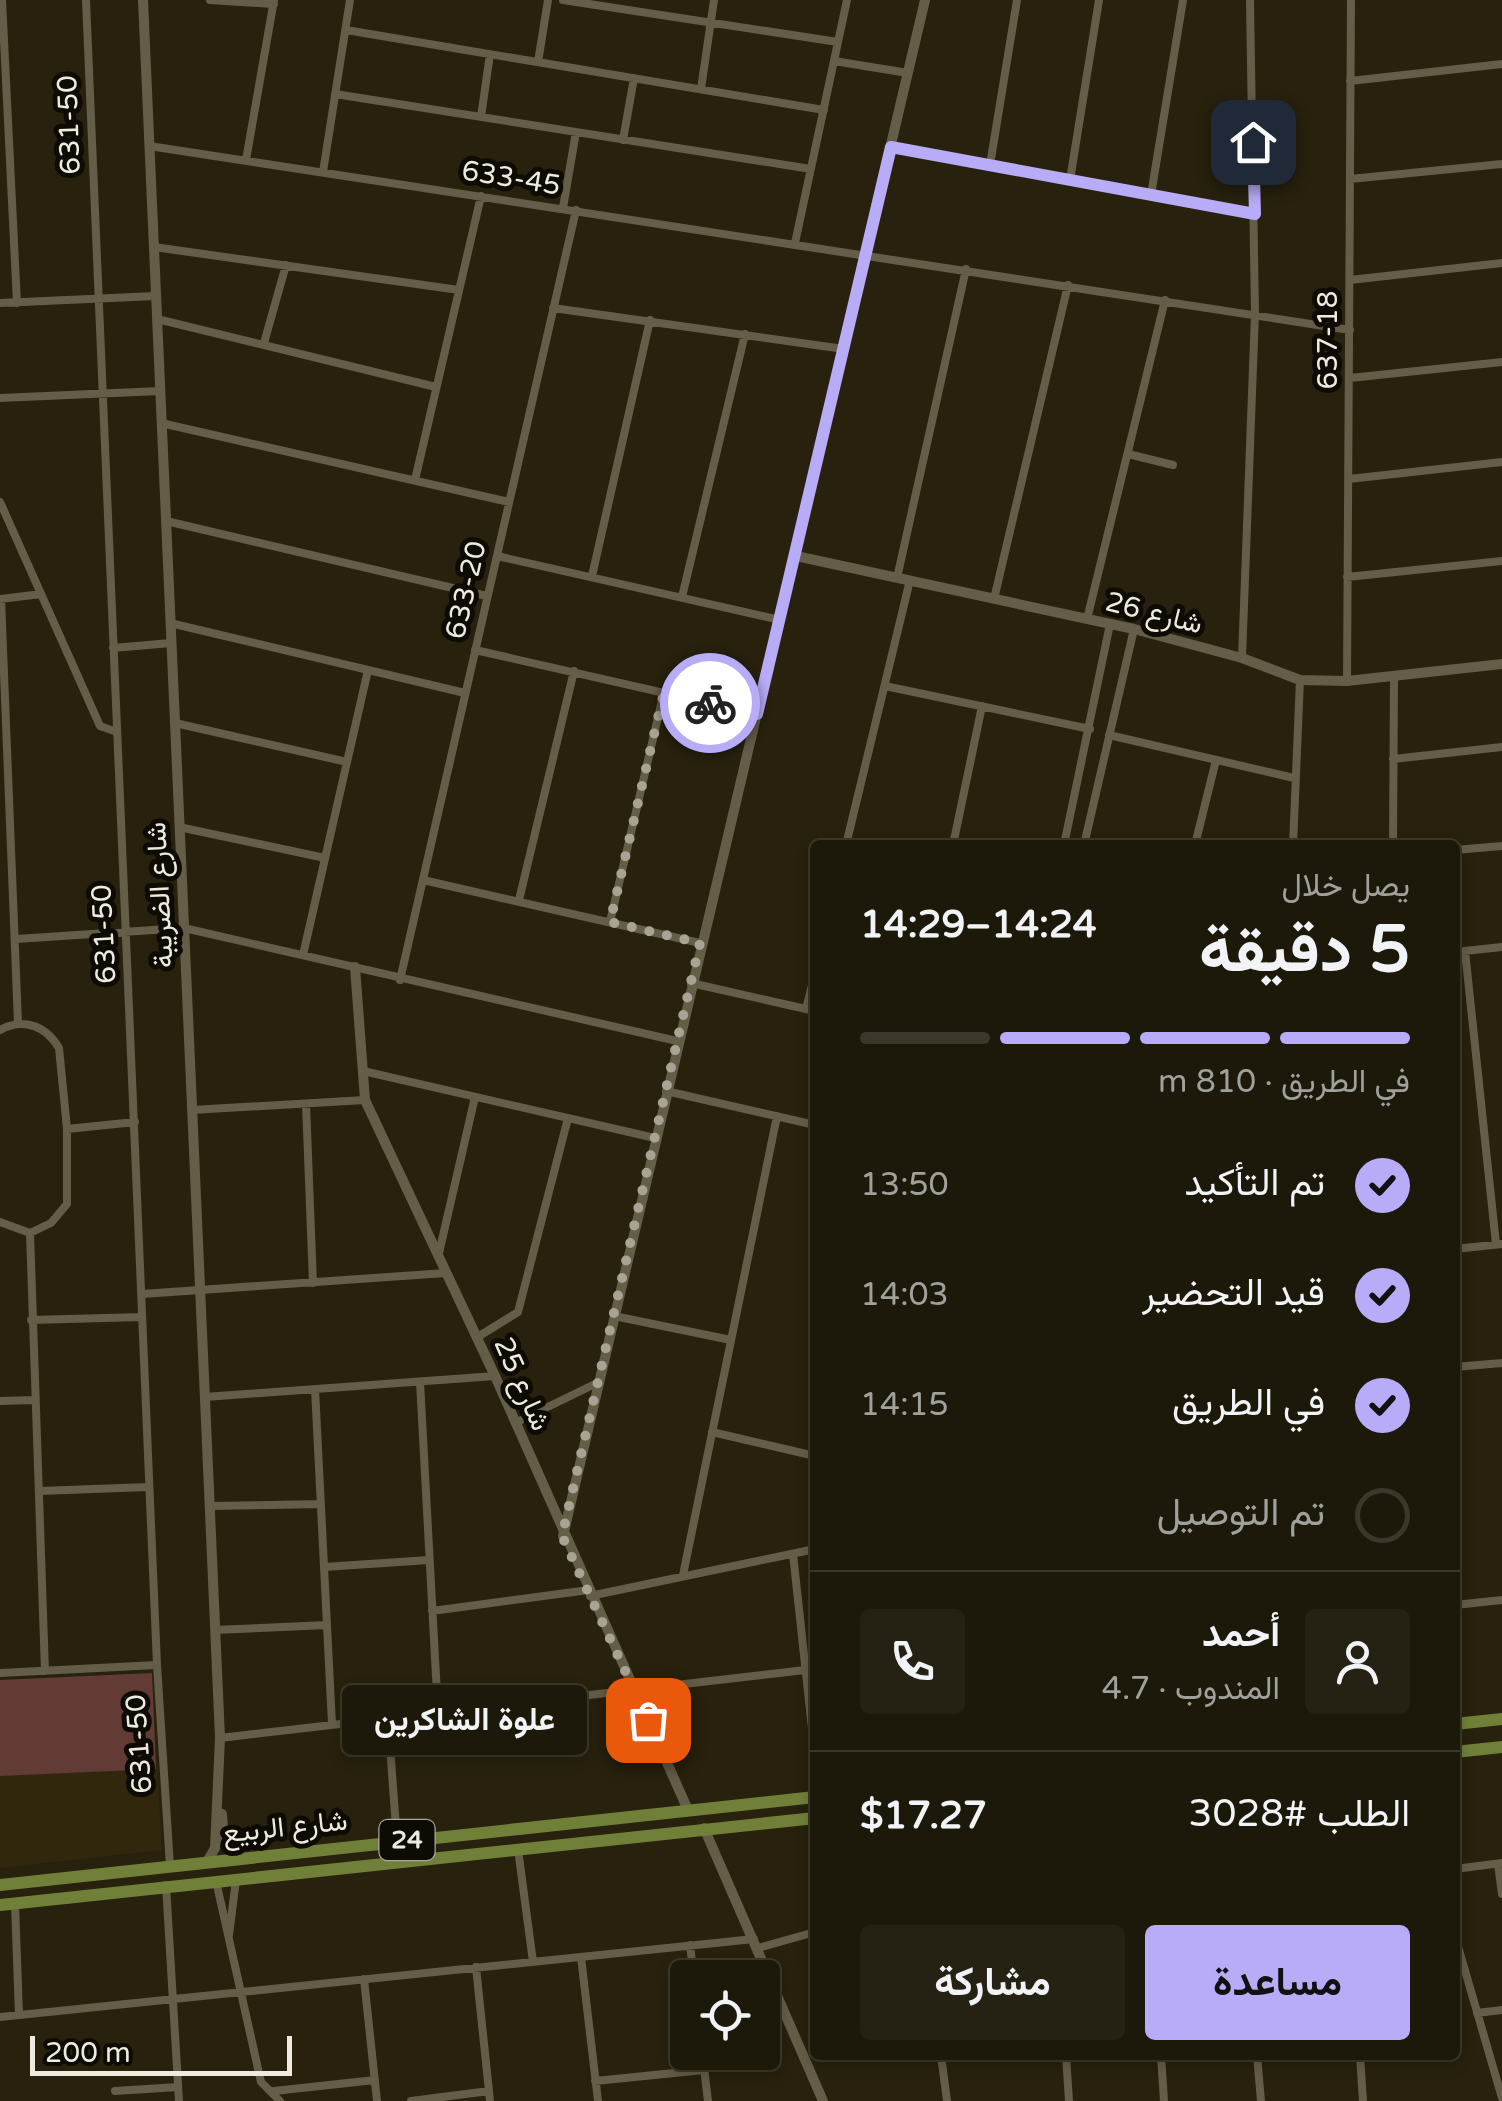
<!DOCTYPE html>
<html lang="ar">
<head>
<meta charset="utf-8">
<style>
	body { margin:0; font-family:"Varela Round",Vazirmatn,sans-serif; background:#252213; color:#f1f3f6; direction:rtl; height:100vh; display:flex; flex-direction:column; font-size:38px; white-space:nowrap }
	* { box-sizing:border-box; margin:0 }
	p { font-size:32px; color:#a0a09c }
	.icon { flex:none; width:55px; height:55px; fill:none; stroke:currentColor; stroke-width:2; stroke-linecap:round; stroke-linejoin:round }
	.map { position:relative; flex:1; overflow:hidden; direction:ltr }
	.details { position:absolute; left:810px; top:840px; width:650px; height:1220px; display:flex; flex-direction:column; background:#1d190a; border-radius:10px; box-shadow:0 5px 15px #0003,0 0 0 2px #3b382b; direction:rtl }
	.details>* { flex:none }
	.controls { position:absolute; left:670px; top:1960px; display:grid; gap:20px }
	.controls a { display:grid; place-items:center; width:110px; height:110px; border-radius:10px; background:#1d190a; box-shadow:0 5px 15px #0003,0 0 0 2px #3b382b; font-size:50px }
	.scale { position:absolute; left:30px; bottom:25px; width:262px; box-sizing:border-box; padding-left:10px; border:5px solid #eeeade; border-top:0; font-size:28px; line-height:35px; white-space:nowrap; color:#eeeade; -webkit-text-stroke:8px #0d0b04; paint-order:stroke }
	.pin { position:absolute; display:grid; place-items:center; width:85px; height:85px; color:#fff; margin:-42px; border-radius:20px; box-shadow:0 5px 15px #0006 }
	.courier { position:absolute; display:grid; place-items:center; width:100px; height:100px; margin:-50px; border:8px solid #b8abf7; border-radius:50%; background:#fff; color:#222; box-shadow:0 2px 12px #0007 }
	.bubble { position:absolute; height:70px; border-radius:10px; background:#1d190a; box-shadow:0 5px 15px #0003,0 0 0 2px #3b382b; font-size:32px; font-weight:700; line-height:70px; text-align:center; direction:rtl }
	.overview em { font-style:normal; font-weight:700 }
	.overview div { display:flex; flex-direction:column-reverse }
	.overview { display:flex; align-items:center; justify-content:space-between; height:170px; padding:0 50px }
	h1 { font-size:65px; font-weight:700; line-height:75px }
	.bar { display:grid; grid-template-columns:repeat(4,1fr); gap:15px 10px; align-content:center; height:120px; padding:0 50px }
	.bar i { height:12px; border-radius:8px; background:#3b382b }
	.bar .current { background:#b8abf7 }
	.bar p { grid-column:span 4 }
	.line { display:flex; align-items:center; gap:25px; padding:0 50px; border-top:2px solid #3b382b }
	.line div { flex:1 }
	.round { display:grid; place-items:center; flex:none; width:105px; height:105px; border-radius:10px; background:#252213 }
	ol { padding:0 50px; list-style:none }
	li { display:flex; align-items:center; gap:30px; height:110px }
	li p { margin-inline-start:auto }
	li .icon { padding:10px; border-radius:50%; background:#b8abf7; color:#111; stroke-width:4 }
	li:last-child { color:#a0a09c }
	li i { width:55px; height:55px; border:5px solid #3b382b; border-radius:50% }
	.primary-button { display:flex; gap:20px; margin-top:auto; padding:20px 50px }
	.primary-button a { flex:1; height:115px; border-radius:10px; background:#b8abf7; color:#111; font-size:40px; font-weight:700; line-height:115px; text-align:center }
	.primary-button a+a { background:#252213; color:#f1f3f6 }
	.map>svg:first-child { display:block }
	.built { fill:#30270c }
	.green { fill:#623b36 }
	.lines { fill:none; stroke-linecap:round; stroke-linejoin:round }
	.minor { stroke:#645d48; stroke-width:8 }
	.tertiary { stroke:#645d48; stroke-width:10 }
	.primary { stroke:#718039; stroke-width:12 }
	.done { stroke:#a8a495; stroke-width:10; stroke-dasharray:0 18 }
	.route { stroke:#b8abf7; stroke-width:12 }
	.labels { text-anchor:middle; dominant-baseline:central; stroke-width:10; stroke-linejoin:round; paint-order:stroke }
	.shield { fill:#0d0b04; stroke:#aaa79d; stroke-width:2.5 }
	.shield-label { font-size:25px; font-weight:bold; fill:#eeeade }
	.street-label { font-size:28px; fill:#eeeade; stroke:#0d0b04 }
</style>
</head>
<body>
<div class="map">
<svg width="1502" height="2101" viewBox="0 0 1502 2101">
	<rect width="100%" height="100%" fill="#27210d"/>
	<path class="built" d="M152,1673l10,177 -162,18v-188z"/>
	<path class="green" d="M152,1673l4,96 -156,7v-96z"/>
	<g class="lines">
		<path class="minor" d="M2,0l15,303
			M86,0l71,1665 13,201
			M210,0l64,4
			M563,0l275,42
			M346,30l478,80
			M834,61l74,12
			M538,62l10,-62
			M1350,81l152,-17
			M701,89l13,-89
			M335,94l476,75
			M481,117l9,-63
			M623,140l11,-62
			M149,146l1201,184
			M891,147l364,67
			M246,160l28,-160
			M990,165l27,-165
			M323,172l27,-172
			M1350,179l152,-15
			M1070,180l29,-180
			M1151,195l32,-195
			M563,208l13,-76
			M795,243l52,-243
			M154,247l305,43
			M1350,280l152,-17
			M0,303l156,-7
			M553,308l291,41
			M157,319l279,68
			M264,343l22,-78
			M1350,378l152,-16
			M0,398l160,-7
			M161,423l348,79
			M1128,454l45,11
			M1349,479l153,-17
			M415,480l66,-284
			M0,502l100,224 17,6
			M166,521l321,75
			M497,556l283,64
			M592,576l58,-256
			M1347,577l155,-16
			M897,578l69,-309
			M682,597l63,-263
			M0,599l41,-5
			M1,599l17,424
			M994,599l74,-314
			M1087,619l78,-319
			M170,623l295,70
			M113,648l58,-5
			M475,650l282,64
			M1242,658l13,-344 -5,-314
			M1347,681l4,-681
			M885,686l205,43
			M175,723l172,39
			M1109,735l185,43
			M1393,759l109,-12
			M179,827l146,31
			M846,845l64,-265
			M953,845l29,-139
			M1064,845l46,-221
			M1084,845l50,-216
			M1195,845l21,-85
			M1293,845l7,-165
			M1393,845l1,-169
			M1455,850l47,-4
			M423,880l277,63
			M519,900l55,-229
			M610,922l54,-230
			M16,939l168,-11 493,113
			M1465,951l31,293
			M1455,952l47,-5
			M303,955l65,-285
			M400,980l176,-770
			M691,983l124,28
			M806,1009l9,-36
			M0,1030c23,-13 46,-4 59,18l8,81v75l-16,19 -21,10 -30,-11
			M363,1071l292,67
			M666,1091l149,34
			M306,1104l7,179
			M192,1110l173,-10
			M67,1129l68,-7
			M30,1233l15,438
			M1455,1249l47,-5
			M439,1253l36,-156
			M142,1294l304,-21
			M614,1316l117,24
			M31,1320l111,-3
			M476,1338l42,-26 50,-194
			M1455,1367l47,-4
			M420,1382l18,331
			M315,1389l17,335
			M205,1397l290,-21
			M0,1401l34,-1
			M515,1423l82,-40
			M712,1432l103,24
			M39,1491l110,-4
			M210,1506l111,-2
			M793,1554l22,202
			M324,1567l105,-7
			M683,1575l94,-459
			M590,1596l225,-47
			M1455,1605l47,-5
			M432,1611l157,-21
			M215,1630l112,-5
			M0,1673l157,-8
			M388,1719l9,122
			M220,1738l585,-68
			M518,1849l15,113
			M1498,1864l4,30
			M1455,1869l47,-6
			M216,1881l45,201 19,19
			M166,1885l13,216
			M15,1904l4,111
			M229,1935l7,-55
			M1455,1936l47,162
			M690,1945l4,33
			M758,1948l57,-16
			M581,1957l17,144
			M476,1967l14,134
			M364,1979l13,122
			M1477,2013l25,-3
			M0,2017l754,-78
			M702,2052l6,49
			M941,2055l6,46
			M1066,2055l3,46
			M1161,2055l3,46
			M1257,2055l4,46
			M1360,2055l3,46
			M595,2081l109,-11
			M115,2091l63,-4
			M274,2091l101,-11
			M411,2101l78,-10"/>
		<path class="tertiary" d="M143,0l77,1738 -5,110 -7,12
			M796,556l338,73 108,29 58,22 47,1 155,-17
			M355,967l10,133 130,276 193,434
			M563,1536l362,-1536
			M222,1814l2,28 17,15
			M704,1828l119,273"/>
		<path class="primary" d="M1455,1724l47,-5
			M1455,1752l47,-5
			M0,1885l815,-88
			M0,1905l815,-87"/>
	</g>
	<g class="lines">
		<path class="done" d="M648,1720l-86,-184 138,-593 -90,-21 54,-230 46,11"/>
		<path class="route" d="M710,703l47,11 134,-567 364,67 -2,-72"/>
	</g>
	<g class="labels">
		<rect class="shield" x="379.5" y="1820" width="55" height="40" rx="8"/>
		<g class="shield-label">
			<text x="407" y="1840">24</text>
		</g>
		<g class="street-label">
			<text transform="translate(69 125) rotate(-92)">631-50</text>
			<text transform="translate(511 178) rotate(9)">633-45</text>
			<text transform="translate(1328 340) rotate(-90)">637-18</text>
			<text transform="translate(466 590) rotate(-77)">633-20</text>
			<text transform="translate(1154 613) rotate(14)">شارع 26</text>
			<text transform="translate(160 895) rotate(-93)">شارع الضريبة</text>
			<text transform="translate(104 934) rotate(-93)">631-50</text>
			<text transform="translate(522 1384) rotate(66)">شارع 25</text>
			<text transform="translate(139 1744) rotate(-94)">631-50</text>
			<text transform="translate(285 1827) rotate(-6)">شارع الربيع</text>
		</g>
	</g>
</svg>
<div class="controls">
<a><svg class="icon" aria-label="locate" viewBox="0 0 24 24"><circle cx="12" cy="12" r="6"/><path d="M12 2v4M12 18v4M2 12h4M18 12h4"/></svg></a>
</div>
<div class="scale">200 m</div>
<div class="pin" style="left:648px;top:1720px;background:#ea580c"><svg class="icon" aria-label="bag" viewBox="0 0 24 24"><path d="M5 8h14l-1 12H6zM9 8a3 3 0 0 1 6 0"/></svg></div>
<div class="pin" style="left:1253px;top:142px;background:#1f2937"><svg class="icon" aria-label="home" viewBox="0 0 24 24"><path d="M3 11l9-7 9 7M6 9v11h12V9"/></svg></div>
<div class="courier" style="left:710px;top:703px"><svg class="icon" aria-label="bike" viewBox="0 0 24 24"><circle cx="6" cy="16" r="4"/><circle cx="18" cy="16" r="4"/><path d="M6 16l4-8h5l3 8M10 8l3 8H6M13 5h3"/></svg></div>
<div class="bubble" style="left:342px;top:1685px;width:245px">علوة الشاكرين</div>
<section class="details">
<div class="overview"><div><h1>5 دقيقة</h1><p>يصل خلال</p></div><em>14:24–14:29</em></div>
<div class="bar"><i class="current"></i><i class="current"></i><i class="current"></i><i></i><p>في الطريق · 810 m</p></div>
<ol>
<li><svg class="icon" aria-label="check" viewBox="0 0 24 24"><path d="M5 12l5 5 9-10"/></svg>تم التأكيد<p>13:50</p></li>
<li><svg class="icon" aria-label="check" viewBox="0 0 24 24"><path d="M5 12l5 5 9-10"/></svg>قيد التحضير<p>14:03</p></li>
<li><svg class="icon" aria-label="check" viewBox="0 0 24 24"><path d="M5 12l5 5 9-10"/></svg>في الطريق<p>14:15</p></li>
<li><i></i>تم التوصيل</li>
</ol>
<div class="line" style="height:180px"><a class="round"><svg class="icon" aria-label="person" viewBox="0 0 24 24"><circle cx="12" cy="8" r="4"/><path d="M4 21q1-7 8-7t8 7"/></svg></a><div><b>أحمد</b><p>المندوب · 4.7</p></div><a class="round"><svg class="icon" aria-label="phone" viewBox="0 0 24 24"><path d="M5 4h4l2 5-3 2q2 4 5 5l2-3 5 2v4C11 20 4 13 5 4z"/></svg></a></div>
<div class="line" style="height:130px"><div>الطلب #3028</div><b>$17.27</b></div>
<div class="primary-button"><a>مساعدة</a><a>مشاركة</a></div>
</section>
</div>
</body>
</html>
